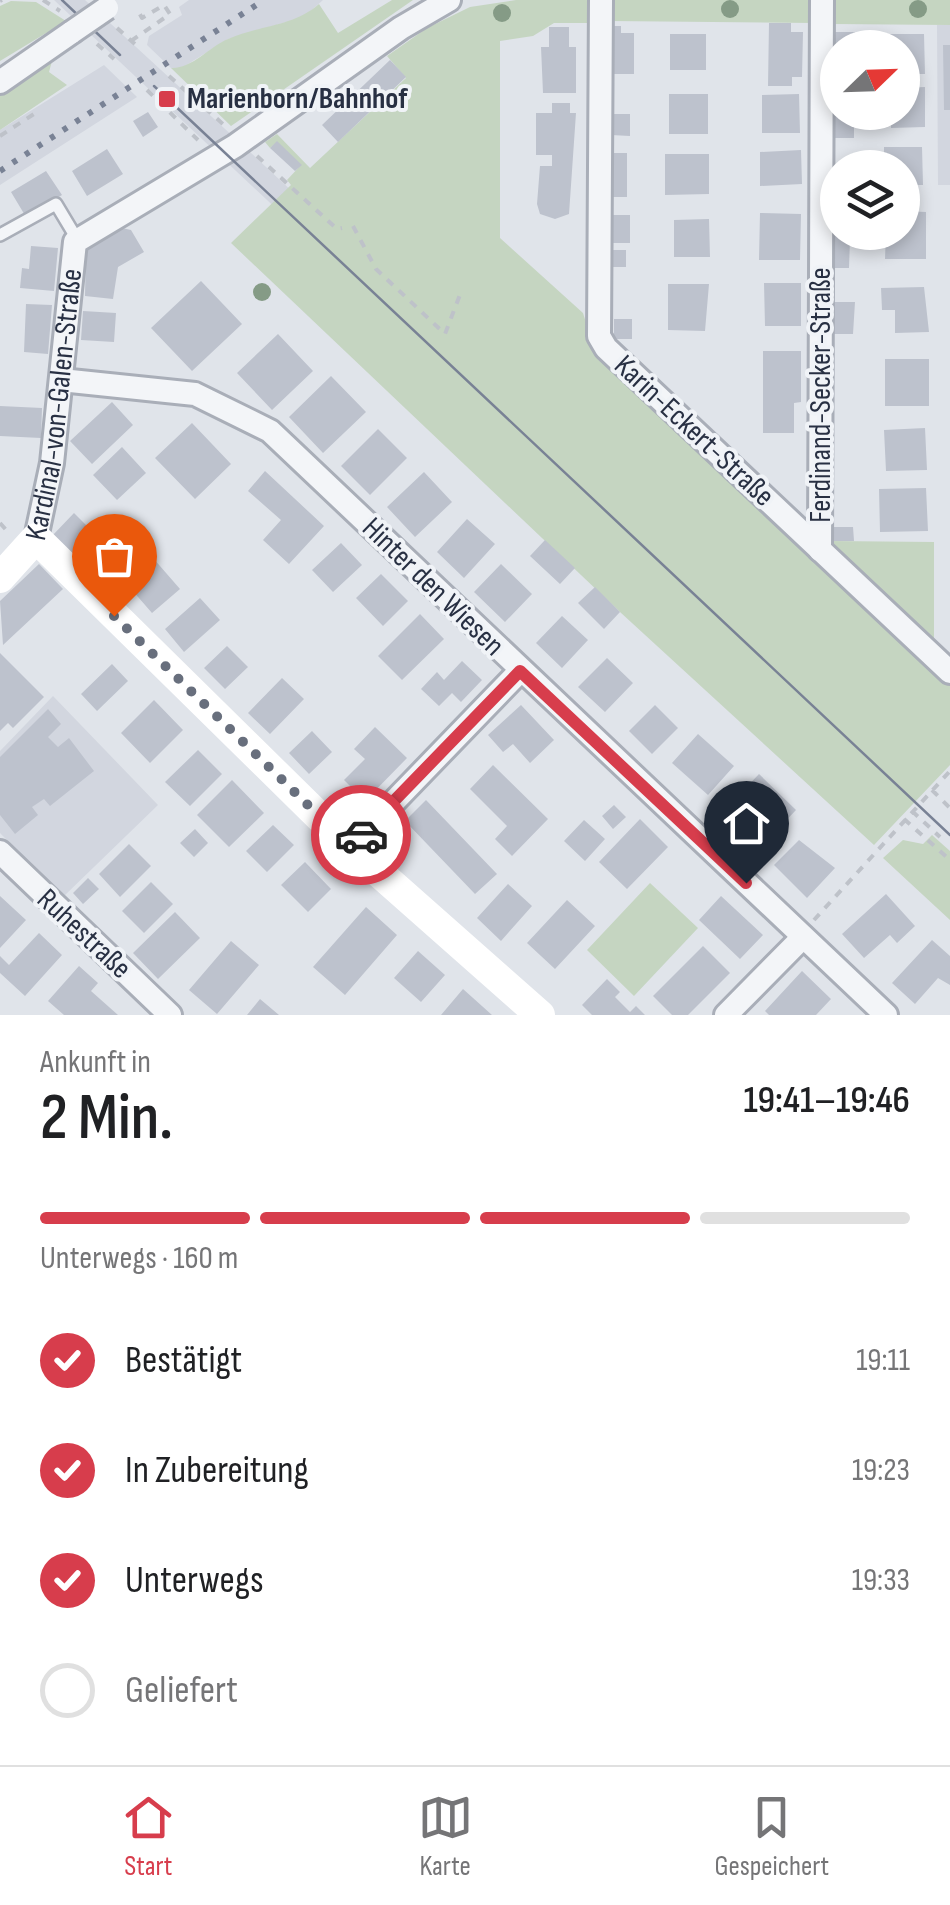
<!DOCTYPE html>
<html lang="de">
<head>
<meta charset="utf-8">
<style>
	body { margin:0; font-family:"Sofia Sans Condensed",sans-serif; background:#f2f2f2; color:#202124; height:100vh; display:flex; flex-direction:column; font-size:38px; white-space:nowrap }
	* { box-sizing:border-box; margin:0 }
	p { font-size:32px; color:#757577 }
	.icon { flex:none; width:55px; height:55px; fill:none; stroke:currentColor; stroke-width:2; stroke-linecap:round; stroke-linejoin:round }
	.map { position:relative; height:1015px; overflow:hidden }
	.panel { display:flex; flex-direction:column; background:#fff; flex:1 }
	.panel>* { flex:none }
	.needle { width:65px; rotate:67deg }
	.buttons { position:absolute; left:820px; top:30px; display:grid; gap:20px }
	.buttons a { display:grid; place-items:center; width:100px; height:100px; border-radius:50%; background:#fff; box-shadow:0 5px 15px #0003; font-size:50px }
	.pin { position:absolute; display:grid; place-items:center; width:85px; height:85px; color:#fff; margin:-102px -42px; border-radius:50% 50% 50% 0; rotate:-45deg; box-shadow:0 0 10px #0007 }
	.pin .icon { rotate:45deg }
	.courier { position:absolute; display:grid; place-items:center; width:100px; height:100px; margin:-50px; border:8px solid #d73d4c; border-radius:50%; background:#fff; color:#222; box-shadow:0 2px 12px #0007 }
	.head em { font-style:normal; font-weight:600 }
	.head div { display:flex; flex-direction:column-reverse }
	.head { display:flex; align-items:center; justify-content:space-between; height:170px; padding:0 40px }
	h1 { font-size:65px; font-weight:600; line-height:75px }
	.bar { display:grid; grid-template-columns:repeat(4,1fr); gap:15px 10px; align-content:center; height:120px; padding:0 40px }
	.bar i { height:12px; border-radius:8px; background:#e0e0e0 }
	.bar .current { background:#d73d4c }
	.bar p { grid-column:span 4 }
	ol { padding:0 40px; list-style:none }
	li { display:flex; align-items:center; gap:30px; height:110px }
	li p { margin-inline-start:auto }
	li .icon { padding:10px; border-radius:50%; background:#d73d4c; color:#fff; stroke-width:4 }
	li:last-child { color:#757577 }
	li i { width:55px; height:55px; border:5px solid #e0e0e0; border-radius:50% }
	.tab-bar { display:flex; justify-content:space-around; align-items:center; height:140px; border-top:2px solid #e0e0e0; background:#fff; font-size:28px; color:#757577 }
	.tab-bar a { display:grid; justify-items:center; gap:5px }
	.tab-bar .current { color:#d73d4c }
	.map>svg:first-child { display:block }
	.built { fill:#d2d6df }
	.green { fill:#c5d5c1 }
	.building { fill:#bdc2cd }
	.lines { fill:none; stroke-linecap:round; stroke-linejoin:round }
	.lane-casing { stroke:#a9aeb8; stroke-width:16 }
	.street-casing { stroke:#a9aeb8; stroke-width:28 }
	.path { stroke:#bec2c9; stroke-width:4; stroke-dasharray:8 8; stroke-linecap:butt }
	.lane { stroke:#f3f5f8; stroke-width:11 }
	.street { stroke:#f3f5f8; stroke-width:22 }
	.secondary { stroke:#fff; stroke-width:30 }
	.tram { stroke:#798295; stroke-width:2.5 }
	.rail { stroke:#798295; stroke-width:6; stroke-dasharray:5 10; stroke-linecap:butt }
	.street-bridge-casing { stroke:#a9aeb8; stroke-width:28; stroke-linecap:butt }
	.street-bridge { stroke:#f3f5f8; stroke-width:22 }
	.tree { fill:#859b86 }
	.done { stroke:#686f7d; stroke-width:10; stroke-dasharray:0 18 }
	.route { stroke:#d73d4c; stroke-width:12 }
	.poi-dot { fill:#d73d4c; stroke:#f0f3f7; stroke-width:4 }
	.labels { text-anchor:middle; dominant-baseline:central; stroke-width:8; stroke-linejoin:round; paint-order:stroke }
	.poi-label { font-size:30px; font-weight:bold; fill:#283043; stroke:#f0f3f7; text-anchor:start }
	.street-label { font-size:30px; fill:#283043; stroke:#f0f3f7 }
</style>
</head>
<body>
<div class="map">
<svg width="950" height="1015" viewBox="0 0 950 1015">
	<rect width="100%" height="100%" fill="#e0e4ea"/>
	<path class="built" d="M54,0h31l165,152 92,86 91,118z
		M189,0h134l-19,17 -76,22 -48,30 -9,-1 -24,-23 2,-9 33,-21 -3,-8z
		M937,25h13v160h-12z
		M104,65l33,32 -137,88v-55z
		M53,696l105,109 -95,92 -63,-64v-82z"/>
	<path class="green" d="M392,0h21l-182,126 -60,-58c21,1 38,-21 57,-29 31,-14 65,-12 91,-35l19,29z
		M516,0h75v23h-37l-21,13 -33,5v197l83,75 12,38 355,330v84l-76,80 -254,-233 -389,-369 60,-58 -4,-5 14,-15 -24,-23 -7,6 -5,-6 12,-8 33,34 96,-90 -19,-22 40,-28 43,-21z
		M610,0h204l1,23 -206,-2z
		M833,0h117v25l-118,-1z
		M11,1l25,1 30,19 -66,40v-55z
		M52,61l-3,11 18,13 -67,45v-35z
		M831,541l103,1v100z
		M932,835l18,16v69l-67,-62 20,-18 20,4z
		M650,883l48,45 -64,68 -47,-46z"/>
	<path class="building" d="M769,23h22v9h12l-1,45h-10v9h-24z
		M612,26h9v7h13v41h-22z
		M549,27h20v20h7v46h-33l-2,-46h8z
		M835,32h20v16h-20z
		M670,34h36v36h-36z
		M887,34h37l1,40h-23v-26h-15z
		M943,45h7v65h-6z
		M390,60l16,17 -68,65 -16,-17z
		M832,80l6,1v31h16v26h-22z
		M925,87v40l-34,1v-16h11v-24z
		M669,94h39v40h-39z
		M799,94l1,39h-38v-38z
		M552,103h18v10h6l-7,101 -14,5 -15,-5 -3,-10 3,-38h12v-11h-16v-42h16z
		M148,112l10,15 -15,10 -10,-16z
		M611,114h19v22l-19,-1z
		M277,141l25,24 -7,6 -25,-23z
		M884,147h38l1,38h-21v-17h-18z
		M107,149l16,25 -36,22 -15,-25z
		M801,150l1,34 -42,2v-34z
		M609,153h18v44h-18z
		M665,154h44v40l-44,1z
		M46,171l16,24 -36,22 -15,-25z
		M902,211l24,1v47h-41l1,-27h16z
		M760,213l41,1 -1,46h-41z
		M609,215h21v28h-21z
		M834,217h4v15h16l-4,7 -1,29h-17z
		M709,219l1,38h-36v-37z
		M122,228l9,2 13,22 -26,15 -5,32 -28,-3 1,-46z
		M31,246l27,2 -4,43 -34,-3 2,-20 7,1z
		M609,250h17v17h-17z
		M201,281l41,43 -50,47 -41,-43z
		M764,283h37v43h-36z
		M668,284h41l-4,47 -37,-1z
		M924,287l5,45 -34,1v-23h-13l-1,-22z
		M834,302h21l-2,32h-19z
		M26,304l26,1 -4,49 -24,-2z
		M83,311l33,2 -2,29 -33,-2z
		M614,319h18v20h-18z
		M278,334l35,37 -41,39 -35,-37z
		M763,351h38v51l-7,1v30h-31z
		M885,359h44v47h-44z
		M331,376l35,36 -43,41 -34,-36z
		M112,402l21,23 -41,39 -22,-23z
		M0,406l42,2 -1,30 -41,-2z
		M192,423l39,41 -36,35 -40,-41z
		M925,428l2,42 -41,1 -2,-41z
		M378,429l29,29 -37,37 -29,-29z
		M122,447l24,26 -29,27 -24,-25z
		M265,471l59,55 -35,38 -26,-24 18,-20 -33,-29z
		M424,472l28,30 -37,35 -28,-30z
		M926,488l2,43 -48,1 -1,-43z
		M74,513l23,23 -22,22 -23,-22z
		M467,519l28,25 -31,34 -27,-26z
		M833,527h20l1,14h-21z
		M545,540l30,28 -15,16 -30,-28z
		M341,543l21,22 -29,27 -21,-22z
		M153,558l27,31 -28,24 -27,-31z
		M39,564l24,25 -60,56 -3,-44z
		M501,564l31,30 -27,28 -31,-30z
		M381,574l27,27 -25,25 -27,-28z
		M595,587l25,25 -16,17 -26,-26z
		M200,598l20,22 -36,32 -19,-23z
		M420,614l24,25 -42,41 -24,-24z
		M562,616l26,24 -26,28 -26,-25z
		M227,646l21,21 -23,22 -21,-21z
		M0,653l44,44 -31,31 -5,-5 -8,8z
		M607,658l26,25 -28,29 -27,-25z
		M462,661l20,19 -21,22 -9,-9 -13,13 -18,-17 16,-17 7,8z
		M112,664l16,17 -31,30 -16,-17z
		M282,678l22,21 -34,35 -22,-21z
		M154,700l29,30 -33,33 -29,-30z
		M521,705l33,35 -24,23 -17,-19 -10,8 -15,-17z
		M655,705l23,23 -26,26 -23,-23z
		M48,709l13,15 -13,13 10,10 11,-9 25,33 -44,35 -6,-7 -12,8 6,8 -23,19 -15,-19v-58z
		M375,727l32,31 -42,43 -21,-21 21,-21 -11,-10z
		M312,731l20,21 -23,22 -20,-21z
		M698,734l36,32 -26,29 -36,-32z
		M198,750l24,24 -32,32 -25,-24z
		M493,765l55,54 -36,37 -17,-17 12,-13 -37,-37z
		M759,774l37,36 -40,42 -37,-36z
		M232,780l32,33 -35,34 -32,-32z
		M426,800l71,74 -22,20 -70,-73z
		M614,805l12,12 -13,12 -11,-13z
		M640,819l28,28 -41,42 -28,-27z
		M584,820l21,19 -20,22 -21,-20z
		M273,825l21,20 -27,27 -21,-21z
		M195,829l13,14 -14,14 -14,-14z
		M799,840l36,28 -28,30 -33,-33z
		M129,844l22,22 -31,31 -21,-23z
		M305,862l26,27 -23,23 -27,-27z
		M88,878l11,11 -16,15 -10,-11z
		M151,882l22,22 -29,29 -22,-22z
		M508,884l24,22 -31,35 -24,-23z
		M886,894l29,32 -18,17 -7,-8 -26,23 -22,-24z
		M0,896l26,24 -26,28z
		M721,896l42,39 -23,24 -41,-39z
		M567,900l28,26 -40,43 -28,-26z
		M366,907l31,28 -52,60 -32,-28z
		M175,912l25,26 -42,41 -25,-26z
		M39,933l23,22 -37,41 -25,-23v-17l9,9z
		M932,940l18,16v29l-12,-7 -23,26 -23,-21z
		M231,941l28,24 -42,49 -28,-24z
		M703,946l27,27 -42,42h-16l-19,-19z
		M418,951l27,24 -24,27 -27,-24z
		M79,966l19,17 -7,8 27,24h-54l-16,-14z
		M802,971l29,28 -15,16h-47l-4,-4z
		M607,979l13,13 -5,5 15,15 6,-6 9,9h-53l-10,-10z
		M463,989l29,26h-51z
		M260,999l19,16h-32z"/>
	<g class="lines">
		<g class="lane-casing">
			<path id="lane" d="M0,235l56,-31 21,35"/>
		</g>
		<g class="street-casing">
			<g id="street">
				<path d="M601,0l-2,336 7,12 344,324"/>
				<path d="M0,82l72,-50"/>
				<path d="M61,380l134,14 75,37 616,584"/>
				<path id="s1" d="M36,538l16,-75 23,-221 160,-96 166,-118 48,-28"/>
				<path d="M820,550l2,-550"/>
				<path d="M350,847l170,-176"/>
				<path d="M0,852l170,163"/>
				<path d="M726,1015l77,-78"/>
			</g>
		</g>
		<path class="path" d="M43,0l17,11
			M0,1l2,-1
			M117,28l19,17
			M131,41l39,-27 -6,-9 -22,13 -5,-9
			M97,44l17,15
			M169,76l55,49
			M147,90l51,50
			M0,136l37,-24
			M257,156l80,73 5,-1
			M353,226l23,43 69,65 16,-42
			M0,523l8,9
			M932,790l18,18
			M912,811l28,26
			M904,819l46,41
			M814,920l136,-149"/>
		<use href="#lane" class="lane"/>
		<use href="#street" class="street"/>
		<path class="secondary" d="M0,578l36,-40 314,309 190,168"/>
		<path class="tram" d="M62,0l58,55
			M154,86l796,749"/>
		<path class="rail" d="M0,171l264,-171"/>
		<g class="street-bridge-casing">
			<path id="street-bridge" d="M72,32l35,-24"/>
		</g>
		<use href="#street-bridge" class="street-bridge"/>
	</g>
	<g class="tree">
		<circle cx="730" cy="9" r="9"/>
		<circle cx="918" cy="9" r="9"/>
		<circle cx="502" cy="13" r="9"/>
		<circle cx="262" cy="292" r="9"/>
	</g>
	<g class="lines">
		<path class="done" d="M114,616l236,230 11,-11"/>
		<path class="route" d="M361,835l159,-164 226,212"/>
	</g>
	<rect class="poi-dot" x="157" y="89" width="20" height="20" rx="5"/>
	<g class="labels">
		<g class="poi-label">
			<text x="187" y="99">Marienborn/Bahnhof</text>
		</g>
		<g class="street-label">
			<text transform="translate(821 395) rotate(-90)">Ferdinand-Secker-Straße</text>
			<text stroke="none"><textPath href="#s1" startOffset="135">Kardinal-von-Galen-Straße</textPath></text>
			<text transform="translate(694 431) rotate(43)">Karin-Eckert-Straße</text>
			<text transform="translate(433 587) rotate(44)">Hinter den Wiesen</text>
			<text transform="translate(84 934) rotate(43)">Ruhestraße</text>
		</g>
	</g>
</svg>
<div class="buttons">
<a><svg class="needle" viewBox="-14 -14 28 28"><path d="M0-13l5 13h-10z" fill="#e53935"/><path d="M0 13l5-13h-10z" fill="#757577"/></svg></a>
<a><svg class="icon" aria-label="layers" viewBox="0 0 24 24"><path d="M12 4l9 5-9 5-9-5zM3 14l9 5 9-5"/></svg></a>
</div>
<div class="pin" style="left:114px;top:616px;background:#ea580c"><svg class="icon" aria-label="bag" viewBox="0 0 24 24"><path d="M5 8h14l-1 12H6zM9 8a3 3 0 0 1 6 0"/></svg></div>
<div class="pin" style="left:746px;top:883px;background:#1f2937"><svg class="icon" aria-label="home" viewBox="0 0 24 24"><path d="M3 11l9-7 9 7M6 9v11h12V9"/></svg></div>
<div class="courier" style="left:361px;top:835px"><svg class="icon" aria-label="car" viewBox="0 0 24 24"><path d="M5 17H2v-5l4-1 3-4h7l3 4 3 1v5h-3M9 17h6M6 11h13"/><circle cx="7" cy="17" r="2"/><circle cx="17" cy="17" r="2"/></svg></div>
</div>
<section class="panel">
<div class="head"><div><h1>2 Min.</h1><p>Ankunft in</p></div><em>19:41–19:46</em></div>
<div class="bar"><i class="current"></i><i class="current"></i><i class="current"></i><i></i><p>Unterwegs · 160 m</p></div>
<ol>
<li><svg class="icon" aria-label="check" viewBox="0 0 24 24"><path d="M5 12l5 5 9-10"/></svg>Bestätigt<p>19:11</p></li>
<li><svg class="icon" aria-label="check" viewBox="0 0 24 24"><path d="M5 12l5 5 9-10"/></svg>In Zubereitung<p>19:23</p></li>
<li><svg class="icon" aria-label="check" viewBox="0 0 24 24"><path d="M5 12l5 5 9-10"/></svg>Unterwegs<p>19:33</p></li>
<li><i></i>Geliefert</li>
</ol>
</section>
<nav class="tab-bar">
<a class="current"><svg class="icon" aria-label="home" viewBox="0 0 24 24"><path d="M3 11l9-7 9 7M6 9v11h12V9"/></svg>Start</a>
<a><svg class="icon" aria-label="map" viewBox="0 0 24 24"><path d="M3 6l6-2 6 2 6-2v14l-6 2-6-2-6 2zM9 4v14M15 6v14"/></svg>Karte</a>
<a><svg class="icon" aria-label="saved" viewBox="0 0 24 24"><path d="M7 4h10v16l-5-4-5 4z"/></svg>Gespeichert</a>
</nav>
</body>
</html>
